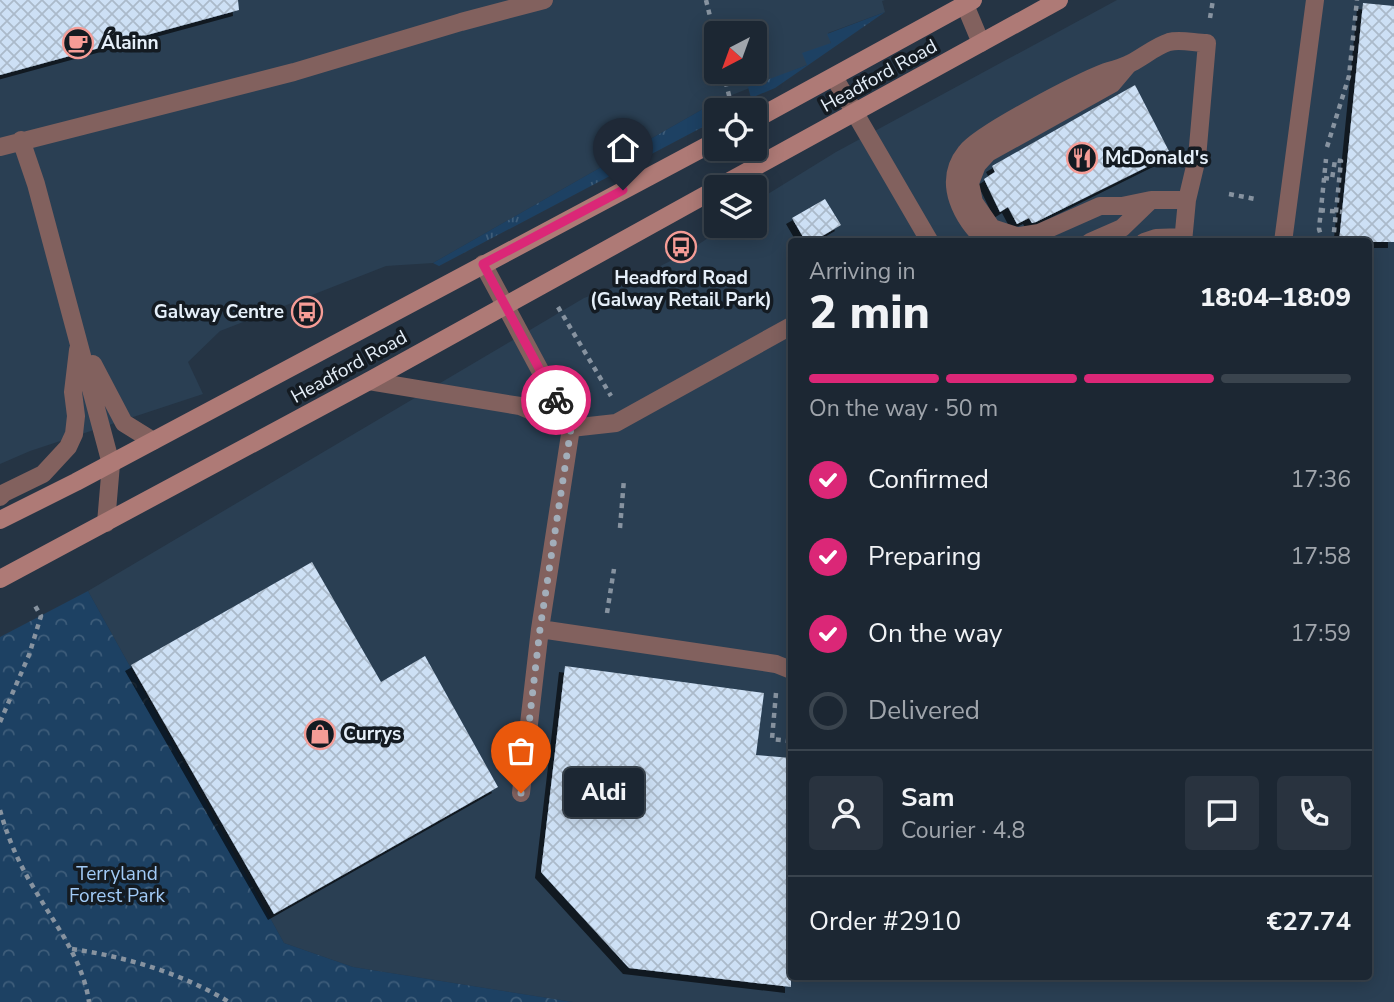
<!DOCTYPE html>
<html lang="en">
<head>
<meta charset="utf-8">
<style>
	body { margin:0; font-family:"Nunito Sans",sans-serif; background:#29333f; color:#f1f3f6; height:100vh; display:flex; flex-direction:column; font-size:26px; white-space:nowrap }
	* { box-sizing:border-box; margin:0 }
	p { font-size:23px; color:#a0a5ac }
	.icon { flex:none; width:38px; height:38px; fill:none; stroke:currentColor; stroke-width:2; stroke-linecap:round; stroke-linejoin:round }
	.map { position:relative; flex:1; overflow:hidden }
	.details { position:absolute; left:788px; top:238px; width:584px; height:742px; display:flex; flex-direction:column; background:#1c2733; border-radius:7px; box-shadow:0 4px 18px #0003,0 0 0 2px #3a444e }
	.details>* { flex:none }
	.needle { width:46px; rotate:221deg }
	.buttons { position:absolute; left:704px; top:21px; display:grid; gap:14px }
	.buttons a { display:grid; place-items:center; width:63px; height:63px; border-radius:7px; background:#1c2733; box-shadow:0 4px 18px #0003,0 0 0 2px #3a444e; font-size:35px }
	.pin { position:absolute; display:grid; place-items:center; width:60px; height:60px; color:#fff; margin:-72px -30px; border-radius:50% 50% 50% 0; rotate:-45deg; box-shadow:0 0 7px #0007 }
	.pin .icon { rotate:45deg }
	.courier { position:absolute; display:grid; place-items:center; width:70px; height:70px; margin:-35px; border:5px solid #db2777; border-radius:50%; background:#fff; color:#222; box-shadow:0 2px 9px #0007 }
	.bubble { position:absolute; height:49px; border-radius:7px; background:#1c2733; box-shadow:0 4px 18px #0003,0 0 0 2px #3a444e; font-size:23px; font-weight:800; line-height:49px; text-align:center }
	.head em { font-style:normal; font-weight:800 }
	.head div { display:flex; flex-direction:column-reverse }
	.head { display:flex; align-items:center; justify-content:space-between; height:119px; padding:0 21px }
	h1 { font-size:46px; font-weight:800; line-height:52px }
	.bar { display:grid; grid-template-columns:repeat(4,1fr); gap:10px 7px; align-content:center; height:84px; padding:0 21px }
	.bar i { height:9px; border-radius:5px; background:#3a444e }
	.bar .on { background:#db2777 }
	.bar p { grid-column:span 4 }
	.line { display:flex; align-items:center; gap:18px; padding:0 21px; border-top:2px solid #3a444e }
	.line div { flex:1 }
	.round { display:grid; place-items:center; flex:none; width:74px; height:74px; border-radius:7px; background:#29333f }
	ol { padding:0 21px; list-style:none }
	li { display:flex; align-items:center; gap:21px; height:77px }
	li p { margin-inline-start:auto }
	li .icon { padding:7px; border-radius:50%; background:#db2777; color:#fff; stroke-width:4 }
	li:last-child { color:#a0a5ac }
	li i { width:38px; height:38px; border:4px solid #3a444e; border-radius:50% }
	.map>svg:first-child { display:block }
	.built { fill:#2a3f53; fill-rule:evenodd }
	.grass { fill:url(#grass-tufts) }
	.park { fill:url(#park-crowns) }
	.building { fill:url(#building-cross-hatch); filter:url(#shadow) }
	.lines { fill:none; stroke-linecap:round; stroke-linejoin:round }
	.path { stroke:#8793a0; stroke-width:4.5; stroke-dasharray:5 5; stroke-linecap:butt }
	.service { stroke:#82615e; stroke-width:18 }
	.secondary { stroke:#ae7a76; stroke-width:18 }
	.done { stroke:#a2aeba; stroke-width:7; stroke-dasharray:0 12.6 }
	.route { stroke:#db2777; stroke-width:9 }
	.labels { text-anchor:middle; dominant-baseline:central; stroke-width:7; stroke-linejoin:round; paint-order:stroke }
	.poi-label { font-size:19px; font-weight:bold; fill:#e5eff9; stroke:#141b22; text-anchor:start }
	.street-label { font-size:19px; fill:#e5eff9; stroke:#141b22 }
	.park-label { font-size:19px; fill:#a2cbf7; stroke:#141b22 }
</style>
</head>
<body>
<div class="map">
<svg width="1394" height="1002" viewBox="0 0 1394 1002">
	<defs>
		<pattern id="grass-tufts" width="24" height="20" patternUnits="userSpaceOnUse" patternTransform="scale(1.75)"><rect width="24" height="20" fill="#1d4163"/><path d="M3 7l-1-3M5 7V3M7 7l1-3M15 17l-1-3M17 17v-4M19 17l1-3" fill="none" stroke="#3e5d7a"/></pattern>
		<pattern id="park-crowns" width="20" height="18" patternUnits="userSpaceOnUse" patternTransform="scale(1.75)"><rect width="20" height="18" fill="#1d4163"/><path d="M2 6a3 3 0 1 1 6 0M12 15a3 3 0 1 1 6 0" fill="none" stroke="#3e5d7a"/></pattern>
		<pattern id="building-cross-hatch" width="8" height="8" patternUnits="userSpaceOnUse" patternTransform="scale(1.75)"><rect width="8" height="8" fill="#cde0f5"/><path d="M0 0l8 8M0 8l8-8" fill="none" stroke="#abbaca"/></pattern>
		<filter id="shadow"><feDropShadow dx="-6" dy="6" stdDeviation="0" flood-color="#0009"/></filter>
	</defs>
	<rect width="100%" height="100%" fill="#253444"/>
	<path class="built" d="M0,0h885l-3,1 3,11 -57,21 3,10 -24,22 -90,36 -284,162 -47,3 -166,65 -32,31 15,32 -173,57 -30,13zM716,33h38v39h-38z
		M1117,0h277v1002h-821l-220,-35 -69,-24 -196,-352 496,-293 45,-16 55,-28 42,-28h28v-22l9,-7 73,-45zM791,242h577v734h-577z"/>
	<path class="grass" d="M885,12l-110,76 -24,10 -3,-11 59,-22 -5,-12 29,-10 -4,-9z
		M717,101l3,9h-4v10l-277,146 -6,-3z"/>
	<path class="park" d="M88,591l196,352 69,24 220,35h-573v-365z"/>
	<path class="building" d="M0,0h238l1,10 -239,65z
		M1363,3l31,3v236h-55z
		M1135,85l36,70 -135,67 -4,1 -3,-5 -12,6 -9,-17 -8,5 -16,-33 11,-7 -3,-6z
		M825,199l16,26 -29,17h-6l-14,-24z
		M312,562l69,120 44,-26 73,131 -224,127 -143,-249z
		M565,666l199,27 -8,62 35,3v229l-162,-19 -88,-96z"/>
	<g class="lines">
		<path class="path" d="M706,0l10,41
			M1210,18l3,-18
			M723,72l8,31
			M1327,147l22,-71 8,-76
			M1324,178l8,1 3,-19 6,1 -8,81
			M1229,194l26,5
			M1320,210l22,2
			M1323,242l-4,-13 7,-70
			M558,307l53,89
			M620,528l4,-49
			M607,613l7,-44
			M776,693l-4,46 19,2
			M0,722l29,-67 12,-39 -7,-12
			M0,810c8,29 19,54 35,80 21,36 48,70 54,112
			M72,949c55,8 109,24 157,53"/>
		<path class="service" d="M963,0l18,43
			M834,77l96,165
			M21,140l15,44 75,280 -5,59
			M0,147l294,-75 167,-50 83,-22
			M1020,236l19,-3 61,-27h22l29,-6h36
			M987,242c-24,-22 -46,-59 -21,-90 14,-19 114,-70 140,-80 8,-3 17,-4 25,-9 12,-6 25,-17 38,-21 11,-3 26,1 38,1l-10,115 -10,42 -4,42
			M1035,242l-43,-14 -18,-26 -4,-19 7,-18 11,-12 124,-69 16,-19
			M1090,242l32,-14 29,-28
			M1144,242l12,-4 28,-1
			M1283,242l32,-242
			M483,264l88,164 45,-5 175,-97
			M93,364l31,59 29,18
			M369,381l151,25 51,22 -31,201 236,35 15,6
			M0,497l4,-4 39,-19 25,-27 6,-13 2,-18 -3,-24 5,-42
			M521,793l19,-164"/>
		<path class="secondary" d="M754,120l219,-120
			M719,187l340,-187
			M0,520l76,-38 640,-341
			M0,579l369,-198 347,-192"/>
	</g>
	<g class="lines">
		<path class="done" d="M521,793l19,-164 31,-201 -15,-28"/>
		<path class="route" d="M556,400l-73,-136 140,-74"/>
	</g>
	<defs>
		<g id="cafe-ring" transform="scale(1.575)"><circle r="9.5" fill="#141b22" stroke="#f59c96" stroke-width="1.5"/><path d="M-5.5-4.5H6V0H3Q3 3.5 0 3.5H-2.5Q-5.5 3.5-5.5 0ZM3-3.2v2h1.7v-2ZM-6 4.5H4V6H-6Z" fill="#f59c96"/></g>
		<g id="restaurant-ring" transform="scale(1.575)"><circle r="9.5" fill="#141b22" stroke="#f59c96" stroke-width="1.5"/><path d="M-5-6h1v4h1v-4h1v4h1v-4h1v5L-1.5 .5V6h-2V.5L-5-1ZM5-6V6H3V1.5H1.5Q1.5-4 5-6Z" fill="#f59c96"/></g>
		<g id="bus-ring" transform="scale(1.575)"><circle r="9.5" fill="#141b22" stroke="#f59c96" stroke-width="1.5"/><path d="M-5-6H5V4H4V6H2V4H-2V6H-4V4H-5ZM-3.5-4V0h7V-4ZM-3.5 1.2v1.5H-2V1.2ZM2 1.2v1.5H3.5V1.2Z" fill="#f59c96"/></g>
		<g id="shop-ring" transform="scale(1.575)"><circle r="9.5" fill="#141b22" stroke="#f59c96" stroke-width="1.5"/><path d="M-5-2.5h2.3a2.7 3.5 0 0 1 5.4 0H5L5.5 6h-11ZM-1.5-2.5h3a1.5 2.3 0 0 0-3 0Z" fill="#f59c96"/></g>
	</defs>
	<g fill-rule="evenodd">
		<use href="#cafe-ring" x="78" y="43"/>
		<use href="#restaurant-ring" x="1082" y="158"/>
		<use href="#bus-ring" x="681" y="247"/>
		<use href="#bus-ring" x="307" y="312"/>
		<use href="#shop-ring" x="320" y="734"/>
	</g>
	<g class="labels">
		<g class="poi-label">
			<text x="101" y="43">Álainn</text>
			<text x="1105" y="158">McDonald's</text>
			<text x="681" y="278" text-anchor="middle">Headford Road<tspan x="681" dy="22">(Galway Retail Park)</tspan></text>
			<text x="284" y="312" text-anchor="end">Galway Centre</text>
			<text x="343" y="734">Currys</text>
		</g>
		<g class="street-label">
			<text transform="translate(879 76) rotate(-29)">Headford Road</text>
			<text transform="translate(349 367) rotate(-29)">Headford Road</text>
		</g>
		<g class="park-label">
			<text x="117" y="874">Terryland<tspan x="117" dy="22">Forest Park</tspan></text>
		</g>
	</g>
</svg>
<div class="buttons">
<a><svg class="needle" viewBox="-14 -14 28 28"><path d="M0-13l5 13h-10z" fill="#e53935"/><path d="M0 13l5-13h-10z" fill="#a0a5ac"/></svg></a>
<a><svg class="icon" aria-label="locate" viewBox="0 0 24 24"><circle cx="12" cy="12" r="6"/><path d="M12 2v4M12 18v4M2 12h4M18 12h4"/></svg></a>
<a><svg class="icon" aria-label="layers" viewBox="0 0 24 24"><path d="M12 4l9 5-9 5-9-5zM3 14l9 5 9-5"/></svg></a>
</div>
<div class="pin" style="left:521px;top:793px;background:#ea580c"><svg class="icon" aria-label="bag" viewBox="0 0 24 24"><path d="M5 8h14l-1 12H6zM9 8a3 3 0 0 1 6 0"/></svg></div>
<div class="pin" style="left:623px;top:190px;background:#1f2937"><svg class="icon" aria-label="home" viewBox="0 0 24 24"><path d="M3 11l9-7 9 7M6 9v11h12V9"/></svg></div>
<div class="courier" style="left:556px;top:400px"><svg class="icon" aria-label="bike" viewBox="0 0 24 24"><circle cx="6" cy="16" r="4"/><circle cx="18" cy="16" r="4"/><path d="M6 16l4-8h5l3 8M10 8l3 8H6M13 5h3"/></svg></div>
<div class="bubble" style="left:564px;top:768px;width:80px">Aldi</div>
<section class="details">
<div class="head"><div><h1>2 min</h1><p>Arriving in</p></div><em>18:04–18:09</em></div>
<div class="bar"><i class="on"></i><i class="on"></i><i class="on"></i><i></i><p>On the way · 50 m</p></div>
<ol>
<li><svg class="icon" aria-label="check" viewBox="0 0 24 24"><path d="M5 12l5 5 9-10"/></svg>Confirmed<p>17:36</p></li>
<li><svg class="icon" aria-label="check" viewBox="0 0 24 24"><path d="M5 12l5 5 9-10"/></svg>Preparing<p>17:58</p></li>
<li><svg class="icon" aria-label="check" viewBox="0 0 24 24"><path d="M5 12l5 5 9-10"/></svg>On the way<p>17:59</p></li>
<li><i></i>Delivered</li>
</ol>
<div class="line" style="height:126px"><a class="round"><svg class="icon" aria-label="person" viewBox="0 0 24 24"><circle cx="12" cy="8" r="4"/><path d="M4 21q1-7 8-7t8 7"/></svg></a><div><b>Sam</b><p>Courier · 4.8</p></div><a class="round"><svg class="icon" aria-label="chat" viewBox="0 0 24 24"><path d="M4 5h16v11H9l-5 4z"/></svg></a><a class="round"><svg class="icon" aria-label="phone" viewBox="0 0 24 24"><path d="M5 4h4l2 5-3 2q2 4 5 5l2-3 5 2v4C11 20 4 13 5 4z"/></svg></a></div>
<div class="line" style="height:91px"><div>Order #2910</div><b>€27.74</b></div>
</section>
</div>
</body>
</html>
